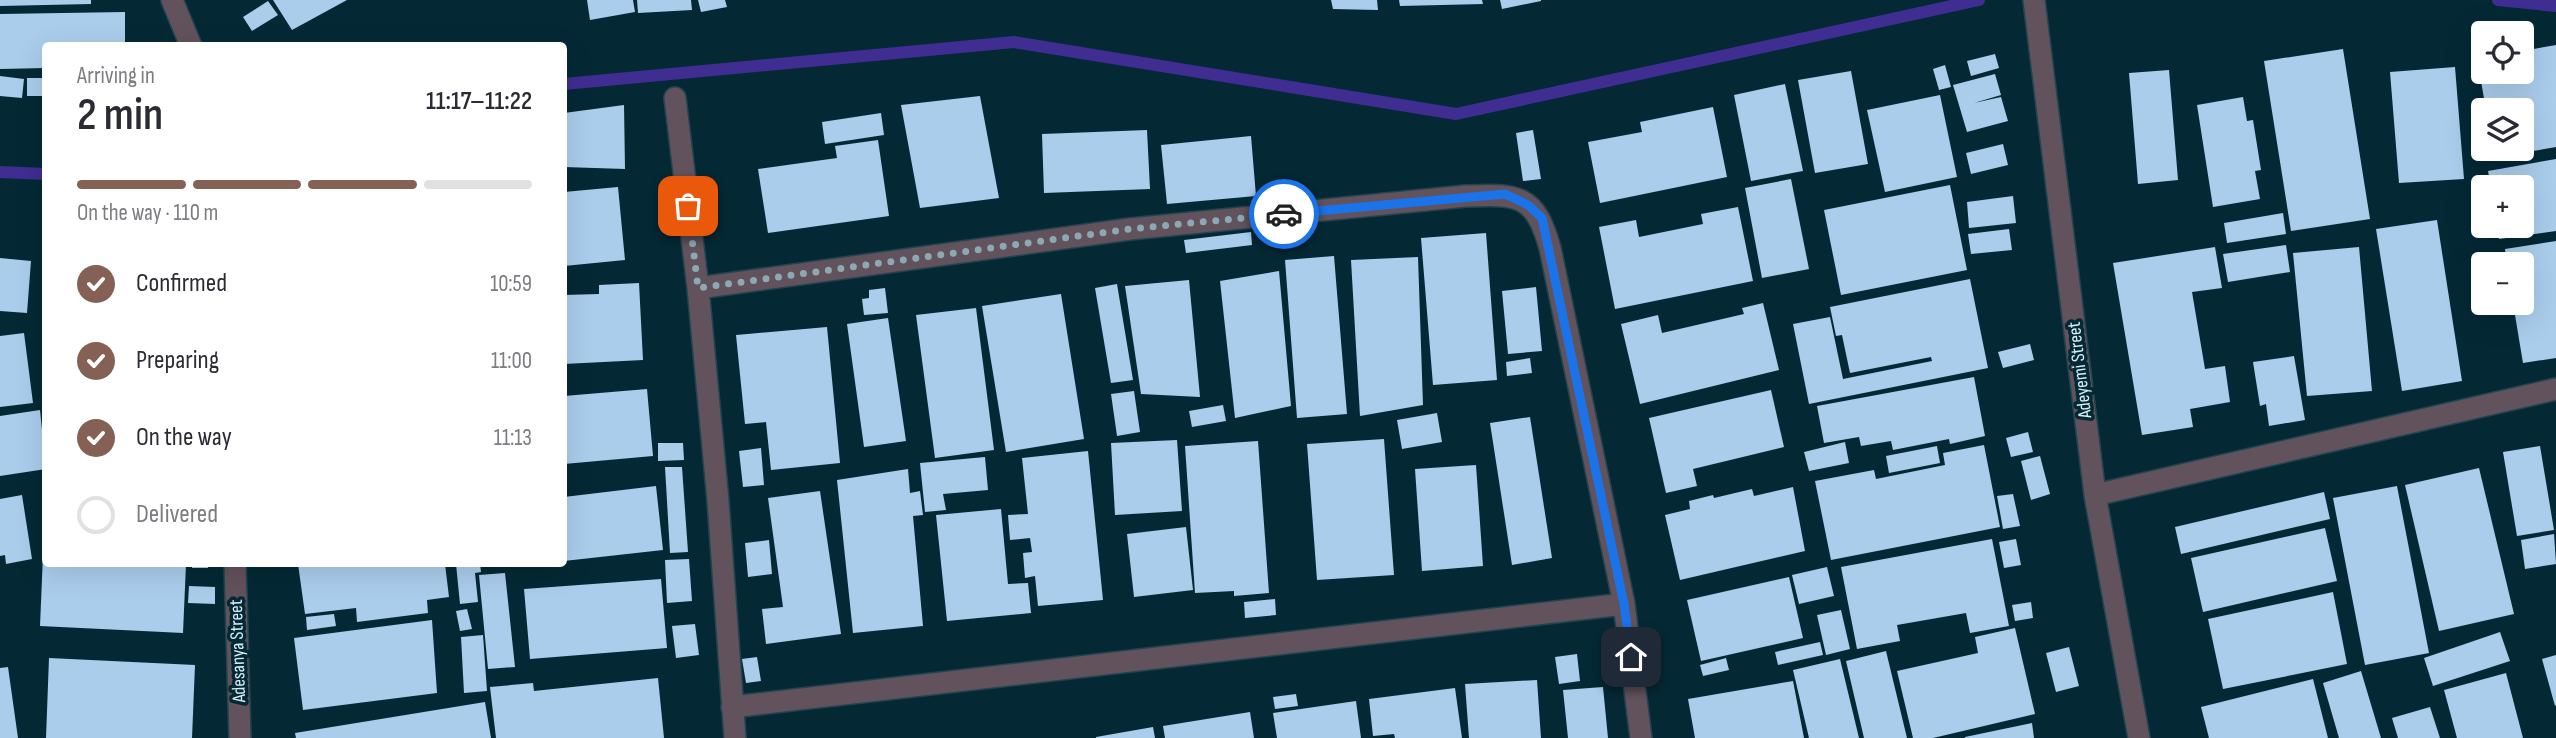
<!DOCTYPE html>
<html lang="en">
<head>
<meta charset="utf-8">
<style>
	body { margin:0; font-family:"Sofia Sans Condensed",sans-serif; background:#f7f7f7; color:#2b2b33; height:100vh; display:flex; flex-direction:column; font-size:26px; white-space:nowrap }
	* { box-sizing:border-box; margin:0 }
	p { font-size:23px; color:#7c7c81 }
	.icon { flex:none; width:38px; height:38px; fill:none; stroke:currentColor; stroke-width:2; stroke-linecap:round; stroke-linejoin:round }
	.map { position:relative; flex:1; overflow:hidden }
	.sheet { position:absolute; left:42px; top:42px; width:525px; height:525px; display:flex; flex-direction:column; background:#fff; border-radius:7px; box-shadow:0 7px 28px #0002 }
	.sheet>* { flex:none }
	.fabs { position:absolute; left:2471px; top:21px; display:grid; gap:14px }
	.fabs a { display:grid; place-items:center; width:63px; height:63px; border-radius:7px; background:#fff; box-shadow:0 7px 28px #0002; font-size:35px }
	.pin { position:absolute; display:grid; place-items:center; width:60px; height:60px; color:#fff; margin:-30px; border-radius:14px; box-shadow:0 4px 10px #0006 }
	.courier { position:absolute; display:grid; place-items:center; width:70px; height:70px; margin:-35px; border:5px solid #1a73e8; border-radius:50%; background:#fff; color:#222; box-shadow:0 2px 9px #0007 }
	.overview em { font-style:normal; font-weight:600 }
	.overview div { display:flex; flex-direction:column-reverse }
	.overview { display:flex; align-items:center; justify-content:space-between; height:119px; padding:0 35px }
	h1 { font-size:46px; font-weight:600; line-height:52px }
	.bar { display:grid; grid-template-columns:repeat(4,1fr); gap:10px 7px; align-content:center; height:84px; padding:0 35px }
	.bar i { height:9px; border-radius:5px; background:#e1e1e2 }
	.bar .selected { background:#856055 }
	.bar p { grid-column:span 4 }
	ol { padding:0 35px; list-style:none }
	li { display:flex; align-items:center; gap:21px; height:77px }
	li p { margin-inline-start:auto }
	li .icon { padding:7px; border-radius:50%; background:#856055; color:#fff; stroke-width:4 }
	li:last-child { color:#7c7c81 }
	li i { width:38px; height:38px; border:4px solid #e1e1e2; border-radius:50% }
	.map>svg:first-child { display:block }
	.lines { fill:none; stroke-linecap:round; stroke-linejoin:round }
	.stream { stroke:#3f2d92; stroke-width:12 }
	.building { fill:#aacdec }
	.minor-casing { stroke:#214450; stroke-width:24 }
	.minor { stroke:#62525b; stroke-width:21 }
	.done { stroke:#8ca8b2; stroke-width:7; stroke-dasharray:0 12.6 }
	.route { stroke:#1a73e8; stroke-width:9 }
	.labels { text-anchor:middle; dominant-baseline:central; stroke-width:7; stroke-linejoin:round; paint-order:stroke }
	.street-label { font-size:19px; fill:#d5edf6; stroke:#042935 }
</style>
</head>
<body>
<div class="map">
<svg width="2556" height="738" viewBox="0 0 2556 738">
	<rect width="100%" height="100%" fill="#042935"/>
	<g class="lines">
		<path class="stream" d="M2498,0l58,6
			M564,84l450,-42 442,72 523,-114
			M0,172l46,2"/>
	</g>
	<path class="building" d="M0,0h91v4l-91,2z
		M273,0h74l-55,30z
		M587,0h46l2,12 -45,8z
		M637,0h54l1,10 -54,3z
		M698,0h27l2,7 -26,5z
		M1331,0h46l1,10 -45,-1z
		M1399,0h83l1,4 -83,2z
		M1500,0h41v1l-39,8z
		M268,1l10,14 -26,16 -9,-14z
		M125,12v34h-79v22l-46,1v-55z
		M2556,45v102l-63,11 -1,-9h30v-39h-36l-9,-52 6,-1v15h39v-21z
		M2343,49l27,170 -79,12 -27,-170z
		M1995,54l4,14 -28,8 -4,-15z
		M1945,65l6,22 -12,3 -6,-21z
		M2455,67l9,112 -65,4 -9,-111z
		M2169,70l9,110 -40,4 -9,-111z
		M1851,71l17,93 -53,9 -17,-93z
		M1995,74l6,21 -27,8 27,-6 7,24 -41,11 -14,-47z
		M0,76l24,3 -2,19 -22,-2z
		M27,78h19v18h-19z
		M1785,84l18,87 -52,10 -17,-86z
		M1940,95l17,82 -72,15 -18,-82z
		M980,96l19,102 -79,10 -19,-103z
		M2243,97l4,24 6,-1 8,50 -6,1 5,28 -47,8 -16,-102z
		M624,105l1,64 -61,-2v-54z
		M1713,107l14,70 -127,26 -12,-61 54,-10 -2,-10z
		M881,113l3,22 -59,9 -3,-22z
		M1147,130l3,59 -106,4 -2,-59z
		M1533,130l8,49 -18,2 -7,-48z
		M1251,136l5,60 -89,8 -6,-59z
		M878,140l11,76 -121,17 -10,-64 79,-11 -2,-12z
		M2003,144l5,21 -37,9 -5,-21z
		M2556,159v72l-57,8 -2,-13h25v-39h-31l-3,-16z
		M1791,179l18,90 -47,9 -17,-90z
		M1950,185l17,85 -126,25 -17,-85z
		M618,187l7,73 -61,6v-74z
		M2013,196l3,27 -47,5 -2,-26z
		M1738,207l15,74 -138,28 -16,-82 37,-7 3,17 64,-13 -2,-10z
		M2283,213l3,21 -59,9 -3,-20z
		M2437,220l25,161 -60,10 -26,-162z
		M2009,229l3,21 -41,4 -3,-20z
		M1251,232l1,13 -66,8 -2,-13z
		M1486,233l11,147 -64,5 -12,-147z
		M2556,241v117l-33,5 -10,-60h9v-39h-15l-2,-15z
		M2286,245l4,27 -62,10 -5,-28z
		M2215,247l7,41 -30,4 13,77 20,-3 5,36 -40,7 3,18 -51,8 -29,-172z
		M2359,247l13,144 -65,5 -14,-143z
		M1334,256l13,158 -50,4 -12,-158z
		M1418,257l5,148 -63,11 -9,-156z
		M0,258l31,3 -4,52 -27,-2z
		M1279,271l12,135 -56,12 -15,-137z
		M1970,279l18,89 -179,36 -16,-80 37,-7 13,62 89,-18 -1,-4 -81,16 -8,-38 -6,1 -6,-29z
		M1189,280l11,117 -59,-3 -16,-108z
		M639,283l4,77 -79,4v-69l35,-1v-9z
		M1117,284l16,96 -22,3 -16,-95z
		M1536,287l6,64 -34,3 -6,-63z
		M885,288l3,25 -24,2 -2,-16 7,-1v-8z
		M1061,294l23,145 -78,13 -24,-146z
		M1763,303l16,67 -139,34 -19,-80 37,-9 4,18 82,-19 -2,-6z
		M976,308l18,142 -59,8 -19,-143z
		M888,318l18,123 -42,6 -17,-123z
		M827,327l13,136 -69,7 -5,-48 -21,2 -9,-89z
		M24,333l9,70 -33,4v-71z
		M2030,344l4,16 -31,8 -5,-16z
		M2294,356l11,64 -36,6 -3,-22 -6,2 -7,-44z
		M1530,358l2,15 -25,3 -1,-14z
		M1974,377l11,59 -35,8 -1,-5 -56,11 -2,-9 -30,5 -2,-9 -35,6 -7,-37z
		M647,389l6,67 -89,8v-68z
		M1771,390l13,57 -91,22 4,17 -31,7 -17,-75z
		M1134,391l6,41 -23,4 -6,-42z
		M1223,405l3,16 -34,6 -3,-16z
		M40,410l6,59 -46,7v-60z
		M1437,413l5,29 -40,7 -5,-29z
		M1530,417l22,141 -40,7 -22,-142z
		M2028,432l5,20 -22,5 -5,-19z
		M1384,439l10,136 -77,5 -10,-136z
		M1177,440l5,71 -67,4 -4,-72z
		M1258,441l11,152 -35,3v-5l-39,2 -10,-147z
		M1845,442l4,21 -40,8 -5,-19z
		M658,443h25l1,17 -26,1z
		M1984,445l16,82 -169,33 -16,-79 59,-11 2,9 69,-14 -2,-12z
		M1937,446l3,17 -51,10 -3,-17z
		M2540,446l14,84 -37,6 -14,-84z
		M761,448l3,37 -21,2 -4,-36z
		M1088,451l15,149 -65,6 -3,-30 -10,2 -2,-25 9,-1 -2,-14 -20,2 -2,-25 20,-1 -6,-56z
		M2040,456l10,38 -19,6 -10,-39z
		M985,457l3,33 -45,4 3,16 -21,2 -5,-49z
		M1476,465l7,101 -61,5 -7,-102z
		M665,467h17l6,85 -18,1z
		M2479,468l35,146 -75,17 -34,-146z
		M908,469l2,24 10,-2 3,24 -10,1 10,110 -70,7 -16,-153z
		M656,486l7,64 -99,11v-64z
		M2397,486l32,167 -64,12 -32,-167z
		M1793,487l12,64 -125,29 -15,-65 25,-6 -1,-8 24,-6 1,3 38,-9 2,7z
		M820,491l21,143 -75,10 -4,-35 21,-2 -15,-109z
		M2324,492l6,27 -149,35 -6,-27z
		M2013,494l7,32 -17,3 -6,-33z
		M22,495l10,64 -26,5 -1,-9 -5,1v-57z
		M1001,509l7,75 20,-1 3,30 -84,8 -11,-106z
		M1186,527l7,63 -59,7 -7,-63z
		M2325,528l12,53 -134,31 -12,-54z
		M2554,534l2,30 -31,5 -4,-29z
		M1992,539l17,87 -39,7 -4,-20 -69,12 3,16 -43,8 -16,-82z
		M2016,539l5,26 -17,3 -5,-26z
		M769,540l3,34 -24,3 -3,-34z
		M43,555h3v9h140l-3,69 -143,-7z
		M689,559l3,42 -25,2 -2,-43z
		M192,564h16v4h-16z
		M298,564h147l4,33 -22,3 1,13 -71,9 -1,-14 -51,6z
		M456,564h24l1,8 -6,1 3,29 -18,2z
		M1827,567l7,29 -35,8 -7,-29z
		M505,573l10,94 -27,2 -9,-94z
		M1789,577l14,61 -102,23 -14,-61z
		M661,579l6,69 -137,11 -6,-70z
		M189,586l26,1v17l-27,-1z
		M2333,592l14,72 -124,25 -15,-70z
		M1275,599l1,16 -31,3 -1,-16z
		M2031,602l2,16 -18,3 -3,-16z
		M467,609l5,20 -12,2 -4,-20z
		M1841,610l9,39 -24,6 -9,-40z
		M334,614l2,12 -29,4 -1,-13z
		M432,620l5,73 -134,17 -9,-72z
		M695,624l4,31 -23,3 -4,-32z
		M2015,628l20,86 -102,24h-20l-16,-67 81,-18 -3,-16z
		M2500,632l10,29 -77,25 -9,-28z
		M483,635l4,56 -23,2 -3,-56z
		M1820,642l3,13 -45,10 -3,-13z
		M2069,647l10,39 -23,6 -10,-39z
		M1886,651l21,87h-43l-18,-77z
		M1577,654l3,27 -21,3 -4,-27z
		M2556,655v50l-1,1 -13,-47z
		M757,657l4,24 -15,2 -4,-24z
		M49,658l146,7 -3,73h-146z
		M1726,658l3,12 -26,6 -3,-11z
		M1840,659l19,79h-50l-16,-68z
		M8,667l10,71h-18v-70z
		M2361,671l20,67h-42l-16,-55z
		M2506,673l17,65h-66l-13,-48z
		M658,678l6,60h-168l-6,-51 43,-4 1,8z
		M2313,679l15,59h-119l-8,-31z
		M1537,680l4,58h-72l-4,-54z
		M1793,681l11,57h-109l-7,-39z
		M1603,687l5,51h-40l-5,-48z
		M1455,688l7,50h-67l-1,-4 -21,2 -4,-37z
		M1296,694l2,12 -23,3 -2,-12z
		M1356,701l5,37h-84l-4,-25z
		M485,702l6,36h-195l-1,-5z
		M2430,707l10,31h-42l-6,-20z
		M1250,712l4,26h-89l-2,-12z
		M2032,723l2,15h-69v-1z
		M1153,727l2,11h-59v-1z"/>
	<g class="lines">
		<g class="minor-casing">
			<path id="minor" d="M172,0l19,46
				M2034,0l61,495 44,243
				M675,98l23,190 20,213 17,237
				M698,288l432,-59 336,-33c52,-2 69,-2 84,52l74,356 17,134
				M2095,495l461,-106
				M235,564l5,174
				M732,707l892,-103"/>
		</g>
		<use href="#minor" class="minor"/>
	</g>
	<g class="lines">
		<path class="done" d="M688,206l10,82 432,-59 154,-15"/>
		<path class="route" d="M1284,214l221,-20 23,11 14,13 82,386 7,53"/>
	</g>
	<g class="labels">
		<g class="street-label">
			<text transform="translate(2080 370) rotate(-97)">Adeyemi Street</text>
			<text transform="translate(238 651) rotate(-92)">Adesanya Street</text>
		</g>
	</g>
</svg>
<div class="fabs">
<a><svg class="icon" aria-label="locate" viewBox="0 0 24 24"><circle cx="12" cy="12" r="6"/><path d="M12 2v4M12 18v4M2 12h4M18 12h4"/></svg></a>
<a><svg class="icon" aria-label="layers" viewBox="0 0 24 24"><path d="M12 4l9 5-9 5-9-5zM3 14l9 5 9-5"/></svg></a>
<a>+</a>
<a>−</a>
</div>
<div class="pin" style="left:688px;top:206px;background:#ea580c"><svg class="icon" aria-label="bag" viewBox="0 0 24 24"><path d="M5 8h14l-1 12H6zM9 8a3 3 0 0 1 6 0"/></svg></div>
<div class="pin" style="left:1631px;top:657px;background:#1f2937"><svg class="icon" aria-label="home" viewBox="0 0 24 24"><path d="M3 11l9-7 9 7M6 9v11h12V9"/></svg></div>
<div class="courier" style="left:1284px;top:214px"><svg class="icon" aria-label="car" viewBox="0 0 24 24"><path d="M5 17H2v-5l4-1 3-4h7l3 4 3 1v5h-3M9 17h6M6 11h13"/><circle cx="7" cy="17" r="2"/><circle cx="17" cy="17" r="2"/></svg></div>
<section class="sheet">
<div class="overview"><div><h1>2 min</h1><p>Arriving in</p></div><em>11:17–11:22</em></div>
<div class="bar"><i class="selected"></i><i class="selected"></i><i class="selected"></i><i></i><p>On the way · 110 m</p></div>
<ol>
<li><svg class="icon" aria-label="check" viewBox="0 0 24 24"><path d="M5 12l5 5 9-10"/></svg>Confirmed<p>10:59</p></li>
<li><svg class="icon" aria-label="check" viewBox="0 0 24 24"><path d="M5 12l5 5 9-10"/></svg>Preparing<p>11:00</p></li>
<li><svg class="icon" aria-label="check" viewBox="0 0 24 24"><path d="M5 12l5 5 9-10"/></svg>On the way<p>11:13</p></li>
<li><i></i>Delivered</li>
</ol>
</section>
</div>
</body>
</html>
